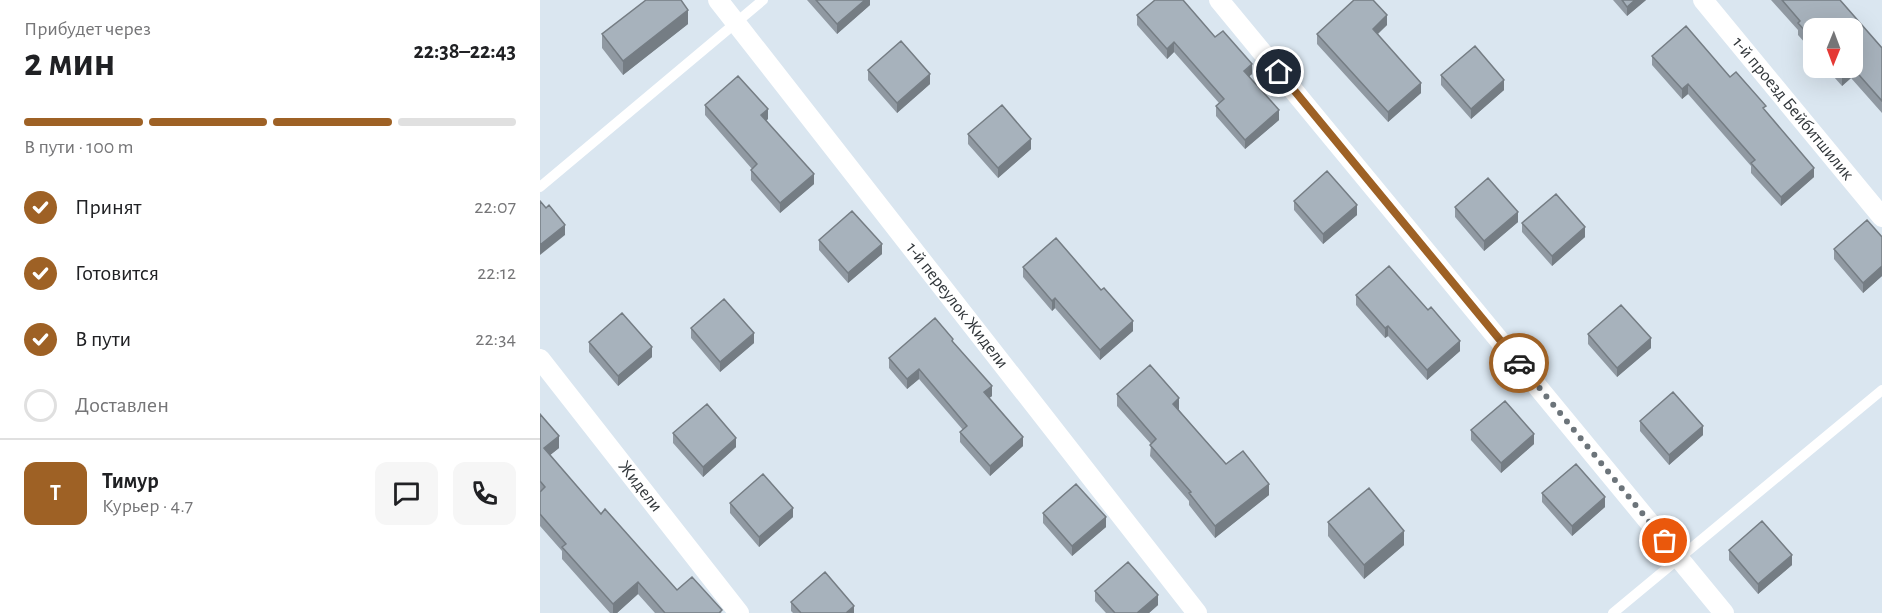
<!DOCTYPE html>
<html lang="ru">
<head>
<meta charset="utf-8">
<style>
	body { margin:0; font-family:"Alegreya Sans",sans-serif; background:#f6f6f6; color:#202124; height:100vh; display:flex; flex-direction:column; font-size:22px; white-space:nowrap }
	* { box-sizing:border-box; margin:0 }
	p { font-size:20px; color:#757577 }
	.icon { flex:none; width:33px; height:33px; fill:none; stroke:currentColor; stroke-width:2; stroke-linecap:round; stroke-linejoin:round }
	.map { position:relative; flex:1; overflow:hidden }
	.panel { display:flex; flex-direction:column; background:#fff; width:540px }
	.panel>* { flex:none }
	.needle { width:39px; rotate:181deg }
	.buttons { position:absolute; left:1263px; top:18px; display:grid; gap:12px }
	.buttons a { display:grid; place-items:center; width:60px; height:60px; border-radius:12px; background:#fff; box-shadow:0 6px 24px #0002; font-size:30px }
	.pin { position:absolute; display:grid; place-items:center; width:51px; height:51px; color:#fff; margin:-26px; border:3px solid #fff; border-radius:50%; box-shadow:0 2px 6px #0007 }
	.courier { position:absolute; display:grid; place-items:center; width:60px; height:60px; margin:-30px; border:4px solid #9e6125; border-radius:50%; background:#fff; color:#222; box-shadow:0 2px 8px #0007 }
	.headline em { font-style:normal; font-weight:700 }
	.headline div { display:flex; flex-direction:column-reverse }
	.headline { display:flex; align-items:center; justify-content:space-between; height:102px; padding:0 24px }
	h1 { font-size:39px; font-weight:700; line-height:45px }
	.bar { display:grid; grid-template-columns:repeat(4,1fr); gap:9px 6px; align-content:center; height:72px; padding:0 24px }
	.bar i { height:8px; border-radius:4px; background:#e0e0e0 }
	.bar .active { background:#9e6125 }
	.bar p { grid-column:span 4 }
	.line { display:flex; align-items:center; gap:15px; padding:0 24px; border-top:2px solid #e0e0e0 }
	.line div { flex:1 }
	.round { display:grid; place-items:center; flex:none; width:63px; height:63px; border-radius:12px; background:#f6f6f6 }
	ol { padding:0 24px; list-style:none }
	li { display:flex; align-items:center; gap:18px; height:66px }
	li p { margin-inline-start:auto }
	li .icon { padding:6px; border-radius:50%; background:#9e6125; color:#fff; stroke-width:4 }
	li:last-child { color:#757577 }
	li i { width:33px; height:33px; border:3px solid #e0e0e0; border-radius:50% }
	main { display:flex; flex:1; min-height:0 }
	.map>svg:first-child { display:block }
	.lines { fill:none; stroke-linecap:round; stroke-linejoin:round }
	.service { stroke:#fff; stroke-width:10 }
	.minor { stroke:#fff; stroke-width:20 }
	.wall { fill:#9099a2 }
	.shaded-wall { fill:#757d84 }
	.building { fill:#a7b2bc; stroke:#757d84; stroke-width:1.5 }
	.done { stroke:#6c747a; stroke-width:6; stroke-dasharray:0 10.8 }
	.route { stroke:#9e6125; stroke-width:8 }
	.labels { text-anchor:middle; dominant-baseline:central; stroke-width:4.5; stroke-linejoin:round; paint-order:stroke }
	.street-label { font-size:18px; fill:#31363a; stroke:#fff }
</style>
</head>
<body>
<main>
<section class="panel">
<div class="headline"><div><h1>2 мин</h1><p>Прибудет через</p></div><em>22:38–22:43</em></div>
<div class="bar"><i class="active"></i><i class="active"></i><i class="active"></i><i></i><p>В пути · 100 m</p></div>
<ol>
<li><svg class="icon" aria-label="check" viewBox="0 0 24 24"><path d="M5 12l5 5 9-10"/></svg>Принят<p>22:07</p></li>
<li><svg class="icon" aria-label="check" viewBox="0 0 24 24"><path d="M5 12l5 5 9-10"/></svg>Готовится<p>22:12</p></li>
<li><svg class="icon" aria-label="check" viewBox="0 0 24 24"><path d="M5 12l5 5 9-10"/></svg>В пути<p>22:34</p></li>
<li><i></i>Доставлен</li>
</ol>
<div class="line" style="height:108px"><b class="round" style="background:#9e6125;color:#fff">Т</b><div><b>Тимур</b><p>Курьер · 4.7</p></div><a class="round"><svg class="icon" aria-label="chat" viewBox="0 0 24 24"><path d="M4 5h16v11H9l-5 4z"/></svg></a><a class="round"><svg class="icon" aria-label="phone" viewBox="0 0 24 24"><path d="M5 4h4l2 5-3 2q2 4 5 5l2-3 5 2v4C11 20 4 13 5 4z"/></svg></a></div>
</section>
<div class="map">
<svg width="1342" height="613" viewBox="0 0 1342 613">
	<rect width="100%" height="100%" fill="#dae6f0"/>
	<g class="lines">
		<path class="service" d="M0,187l223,-187
			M1073,613l269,-223"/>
		<g class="minor">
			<path id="s1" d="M178,0l479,613"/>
			<path d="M679,0l505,613"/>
			<path id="s2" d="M1163,0l179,217"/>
			<path id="s3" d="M0,359l199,254"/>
		</g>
	</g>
	<path class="wall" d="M267,0h63v5l-33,29z
		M1073,0h33l-19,16z
		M1231,0h69l42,48v65l-31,-35 -9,8 -16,-18h26l-38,-40v25l-16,-18v-5z
		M597,15l78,22 37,37 -3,2 30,44 -34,29 -29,-33v-10l3,-3 -45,-51 -7,7 -30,-34z
		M148,24l-65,51 -21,-27v-14z
		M847,25l-9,9 43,59 -33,29 -71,-78v-10z
		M1112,56l78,21 36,35 48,65 -33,29 -30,-33v-7l-63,-72 -6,5 -30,-34z
		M328,70l62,14 -33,29 -29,-33z
		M901,75l63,15 -33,29 -30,-34z
		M165,105l63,14 -2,1 48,64 -34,29 -29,-33v-10l1,-1 -47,-54z
		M428,134l63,15 -33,29 -30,-34z
		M754,201l63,14 -34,29 -29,-34z
		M915,207l63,15 -34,29 -29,-34z
		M982,223l63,14 -33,29 -30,-34z
		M1342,237v39l-19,17 -29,-34v-10z
		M279,240l63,14 -34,29 -29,-33z
		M483,267l78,23 32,41 -33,29 -45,-52 -3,3 -29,-34z
		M816,295l72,15 32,41 -33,29 -39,-44 -3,2 -29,-33z
		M151,328l63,15 -34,29 -29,-34z
		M1048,334l63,14 -34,29 -29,-33z
		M49,342l63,15 -34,29 -29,-34z
		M413,342l39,54 -3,2 34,48 -33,30 -30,-34v-10l3,-2 -44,-51 -12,10 -18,-21v-10z
		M577,394l62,16 47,54 43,31 -54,43 -26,-33v-4l-39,-45 1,-12 -34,-38z
		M0,414l19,34 -9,7 51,59 76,76 45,23h-67l-17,-19 -21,19h-7l-48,-54v-8l-22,-25z
		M1100,421l63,14 -34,30 -29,-34z
		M931,430l63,14 -33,29 -30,-33z
		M133,433l63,14 -33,30 -30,-34z
		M1002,493l63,14 -33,29 -30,-34z
		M190,503l63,14 -34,30 -29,-34z
		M503,513l63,14 -34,29 -29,-33z
		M788,522l76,23 -40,34 -36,-43z
		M1189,550l63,15 -34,29 -29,-34z
		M555,591l63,14 -9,8h-43l-11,-12z
		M251,602l63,11h-61l-2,-2z"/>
	<path class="shaded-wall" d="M325,0h5v5l-33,29v-10z
		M1095,0h11l-19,16v-9z
		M148,10v14l-65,51v-14z
		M847,15v10l-14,13v-9z
		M634,42v10l-7,7v-10z
		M712,64v10l-8,7v-10z
		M1310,68h1v10l-9,8v-12z
		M390,74v10l-33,29v-10z
		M964,80v10l-33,29v-10z
		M881,83v10l-33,29v-10z
		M1148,84v10l-6,5v-10z
		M228,109v10l-7,6v-10z
		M739,110v10l-34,29v-9z
		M491,139v10l-33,29v-10z
		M1274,168v9l-33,29v-9z
		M274,174v10l-34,29v-10z
		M817,205v10l-34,29v-10z
		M978,212v10l-34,29v-10z
		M25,225v10l-25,20v-10z
		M1045,227v10l-33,29v-10z
		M342,244v10l-34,29v-10z
		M1342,266v10l-19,17v-10z
		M515,298v10l-3,3v-10z
		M593,321v10l-33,29v-10z
		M848,326v10l-3,2v-10z
		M214,333v10l-34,29v-10z
		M1111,338v10l-34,29v-9z
		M920,341v10l-33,29v-10z
		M112,347v10l-34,29v-10z
		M379,369v10l-12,10v-10z
		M452,386v10l-8,6v-10z
		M639,398v12l-6,5v-11z
		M1163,426v9l-34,30v-10z
		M994,434v10l-33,29v-10z
		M19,436v12l-15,12v-12z
		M483,437v9l-33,30v-10z
		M196,438v9l-33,30v-10z
		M729,484v11l-54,43v-12z
		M1065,497v10l-33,29v-10z
		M253,508v9l-34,30v-10z
		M566,517v10l-34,29v-10z
		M864,531v14l-40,34v-14z
		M1252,555v10l-34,29v-10z
		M98,582v12l-21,19h-4v-9z
		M618,595v10l-9,8h-12z
		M314,606v7h-8z"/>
	<path class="building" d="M106,0h35l7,10 -65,51 -21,-27z
		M276,0h49l-28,24z
		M615,0h28l32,37 8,-6 29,33 -8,7 35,39 -34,30 -29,-34 8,-7 -50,-57 -7,7 -30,-34z
		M814,0h19l14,15 -14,14 48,54 -33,29 -71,-78z
		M1082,0h13l-8,7z
		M1242,0h58l42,48v53l-30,-34v-39h-38v13l-16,-18 2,-2z
		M1146,26l44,51 6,-5 30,34 -3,2 51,60 -33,29 -30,-34 4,-3 -67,-76 -6,5 -30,-33z
		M361,41l29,33 -33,29 -29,-33z
		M935,46l29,34 -33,29 -30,-34z
		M1296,68h14l-8,6z
		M198,76l30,33 -7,6 53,59 -34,29 -29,-33 6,-6 -52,-59z
		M462,105l29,34 -33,29 -30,-34z
		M787,171l30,34 -34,29 -29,-33z
		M948,178l30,34 -34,29 -29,-34z
		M1016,194l29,33 -33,29 -30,-33z
		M0,201l6,7 3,-3 16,20 -25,20z
		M312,211l30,33 -34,29 -29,-33z
		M1327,220l15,17v29l-19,17 -29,-34z
		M516,238l45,52 3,-2 29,33 -33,29 -45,-52 -3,3 -29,-34z
		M849,266l39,44 3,-3 29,34 -33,29 -39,-44 -3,2 -29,-33z
		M184,299l30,34 -34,29 -29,-34z
		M1081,305l30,33 -34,30 -29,-34z
		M82,313l30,34 -34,29 -29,-34z
		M395,318l18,21 -1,2 40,45 -8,6 39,45 -33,29 -30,-34 7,-6 -48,-57 -12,10 -18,-21z
		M610,365l29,33 -6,6 53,60 17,-13 26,33 -54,42 -26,-33 2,-1 -41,-47 6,-6 -39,-45z
		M1133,392l30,34 -34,29 -29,-34z
		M965,401l29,33 -33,29 -30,-33z
		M167,404l29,34 -33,29 -30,-34z
		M0,414l19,22 -15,12 57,66 4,-5 72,81 15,-13 30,33 -3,3h-54l-27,-31 -25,22 -51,-57 4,-3 -26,-30v-22l5,-5 -5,-6z
		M1036,464l29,33 -33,29 -30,-33z
		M223,474l30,34 -34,29 -29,-34z
		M536,484l30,33 -34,29 -29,-33z
		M829,488l35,43 -40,34 -36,-43z
		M1222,521l30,34 -34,29 -29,-34z
		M588,562l30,33 -21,18h-22l-20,-22z
		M285,572l29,34 -8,7h-45l-10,-11z"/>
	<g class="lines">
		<path class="done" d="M979,363l146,178"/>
		<path class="route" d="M739,72l240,291"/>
	</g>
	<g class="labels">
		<g class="street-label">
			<text stroke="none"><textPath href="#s2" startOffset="141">1-й проезд Бейбитшилик</textPath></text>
			<text stroke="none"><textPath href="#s1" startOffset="388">1-й переулок Жидели</textPath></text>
			<text stroke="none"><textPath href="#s3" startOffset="162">Жидели</textPath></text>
		</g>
	</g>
</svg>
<div class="buttons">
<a><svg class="needle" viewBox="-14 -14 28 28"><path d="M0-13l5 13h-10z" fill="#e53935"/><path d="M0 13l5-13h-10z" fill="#757577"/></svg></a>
</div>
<div class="pin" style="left:1125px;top:541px;background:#ea580c"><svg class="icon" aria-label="bag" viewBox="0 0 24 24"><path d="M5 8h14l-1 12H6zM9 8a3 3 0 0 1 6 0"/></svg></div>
<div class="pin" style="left:739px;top:72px;background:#1f2937"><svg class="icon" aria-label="home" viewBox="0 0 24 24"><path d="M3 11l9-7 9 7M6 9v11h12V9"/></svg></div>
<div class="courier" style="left:979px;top:363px"><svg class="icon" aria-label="car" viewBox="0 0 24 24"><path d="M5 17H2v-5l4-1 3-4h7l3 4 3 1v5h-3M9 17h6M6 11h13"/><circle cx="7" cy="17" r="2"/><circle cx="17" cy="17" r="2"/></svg></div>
</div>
</main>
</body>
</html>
